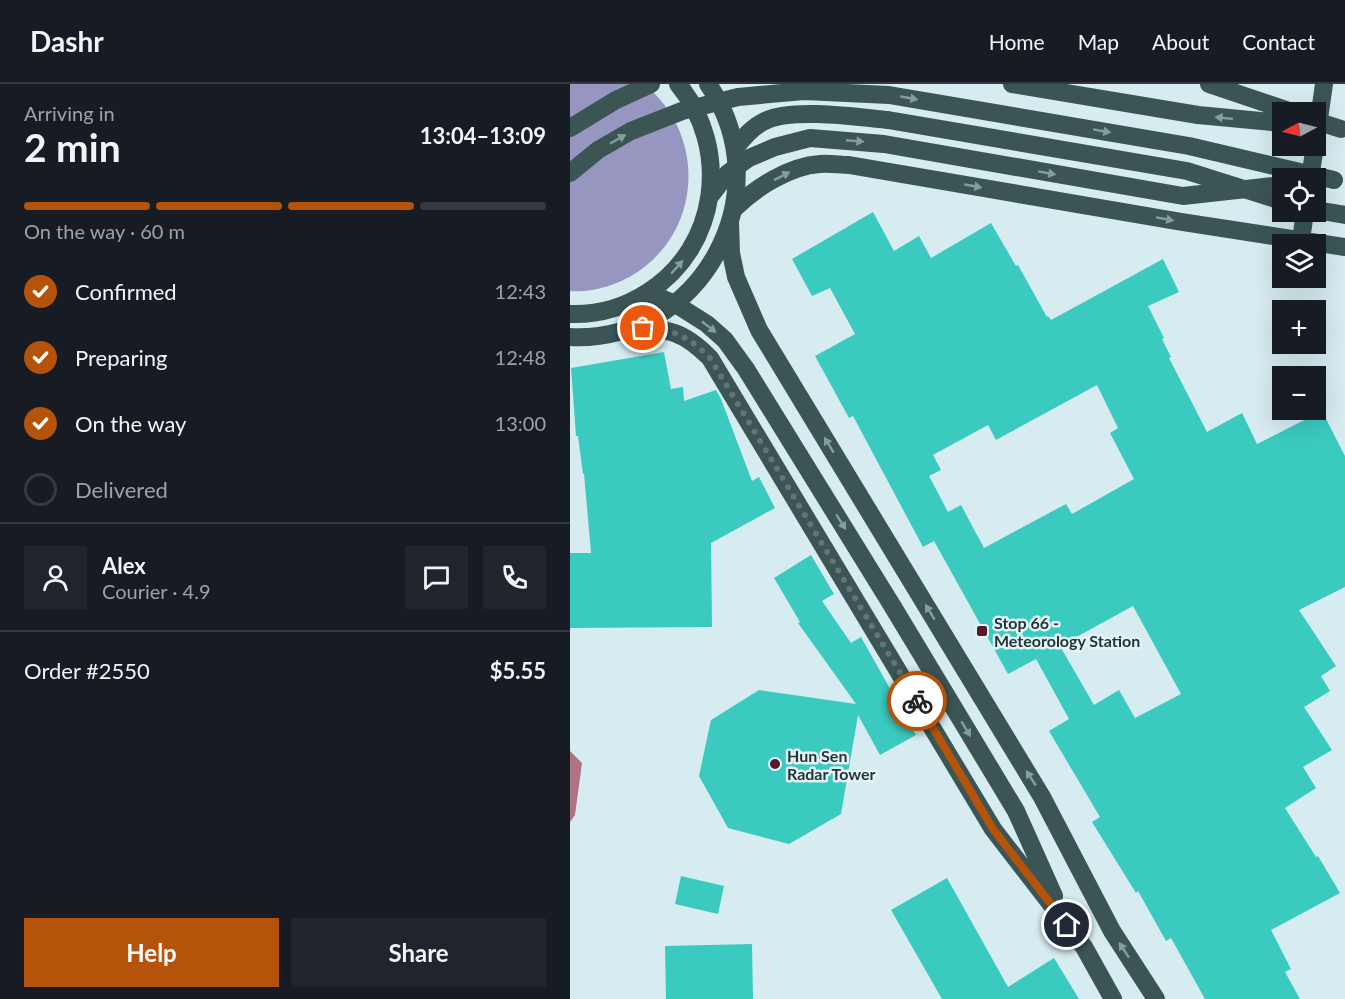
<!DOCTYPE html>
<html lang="en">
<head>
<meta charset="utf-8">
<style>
	body { margin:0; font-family:Lato,sans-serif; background:#20242c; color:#f1f3f6; height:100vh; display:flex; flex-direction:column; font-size:22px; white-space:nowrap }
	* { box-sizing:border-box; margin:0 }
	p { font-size:20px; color:#9ea1a6 }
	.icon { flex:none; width:33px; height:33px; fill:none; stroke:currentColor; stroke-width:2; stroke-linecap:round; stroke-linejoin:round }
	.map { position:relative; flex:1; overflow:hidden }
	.panel { display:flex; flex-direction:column; background:#171b24; width:570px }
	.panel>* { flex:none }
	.needle { width:39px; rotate:263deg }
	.controls { position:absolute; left:702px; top:18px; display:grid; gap:12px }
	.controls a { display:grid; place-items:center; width:54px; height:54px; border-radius:0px; background:#171b24; box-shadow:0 6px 24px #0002; font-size:30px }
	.pin { position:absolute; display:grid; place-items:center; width:51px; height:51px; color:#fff; margin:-26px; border:3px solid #fff; border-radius:50%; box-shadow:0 2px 6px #0007 }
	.courier { position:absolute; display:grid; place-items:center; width:60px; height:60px; margin:-30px; border:4px solid #b45309; border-radius:50%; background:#fff; color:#222; box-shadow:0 2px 8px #0007 }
	.headline em { font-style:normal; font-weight:700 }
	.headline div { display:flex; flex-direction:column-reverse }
	.headline { display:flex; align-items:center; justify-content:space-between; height:102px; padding:0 24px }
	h1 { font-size:39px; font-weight:700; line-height:45px }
	.bar { display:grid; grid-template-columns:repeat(4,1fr); gap:9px 6px; align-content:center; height:72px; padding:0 24px }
	.bar i { height:8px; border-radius:4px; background:#363941 }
	.bar .active { background:#b45309 }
	.bar p { grid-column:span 4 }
	.line { display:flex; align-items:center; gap:15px; padding:0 24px; border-top:2px solid #363941 }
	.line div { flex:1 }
	.round { display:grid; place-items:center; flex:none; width:63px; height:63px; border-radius:0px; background:#20242c }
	ol { padding:0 24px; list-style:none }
	li { display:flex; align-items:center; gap:18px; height:66px }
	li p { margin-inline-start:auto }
	li .icon { padding:6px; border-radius:50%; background:#b45309; color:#fff; stroke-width:4 }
	li:last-child { color:#9ea1a6 }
	li i { width:33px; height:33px; border:3px solid #363941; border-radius:50% }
	.primary-button { display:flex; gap:12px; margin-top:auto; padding:12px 24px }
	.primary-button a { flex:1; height:69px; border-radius:0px; background:#b45309; color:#fff; font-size:24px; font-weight:700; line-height:69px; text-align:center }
	.primary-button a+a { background:#20242c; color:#f1f3f6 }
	header { display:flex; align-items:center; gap:36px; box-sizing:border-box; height:84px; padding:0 30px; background:#171b24; border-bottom:2px solid #363941 }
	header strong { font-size:28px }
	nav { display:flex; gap:33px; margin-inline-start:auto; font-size:21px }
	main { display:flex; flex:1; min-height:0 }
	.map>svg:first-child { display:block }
	.green { fill:#9796c0 }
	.water { fill:#af7484 }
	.building { fill:#3bcabf; fill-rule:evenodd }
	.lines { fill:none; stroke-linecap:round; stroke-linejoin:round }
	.highway { stroke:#3b5555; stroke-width:18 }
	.highway-bridge { stroke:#3b5555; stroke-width:18 }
	.oneway { fill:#869d9f }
	.done { stroke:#637476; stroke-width:6; stroke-dasharray:0 10.8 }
	.route { stroke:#b45309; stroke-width:8 }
	.poi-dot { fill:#561929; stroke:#e2f4f9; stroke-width:2 }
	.labels { text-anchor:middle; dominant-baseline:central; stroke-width:5; stroke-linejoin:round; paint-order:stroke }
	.poi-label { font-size:16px; font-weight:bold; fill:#253434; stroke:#e2f4f9; text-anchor:start }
</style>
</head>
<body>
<header>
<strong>Dashr</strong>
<nav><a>Home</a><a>Map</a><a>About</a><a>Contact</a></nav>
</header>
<main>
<section class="panel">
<div class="headline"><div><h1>2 min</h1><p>Arriving in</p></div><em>13:04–13:09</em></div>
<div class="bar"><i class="active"></i><i class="active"></i><i class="active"></i><i></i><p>On the way · 60 m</p></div>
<ol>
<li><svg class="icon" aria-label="check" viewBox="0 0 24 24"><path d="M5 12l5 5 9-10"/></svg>Confirmed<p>12:43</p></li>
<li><svg class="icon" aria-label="check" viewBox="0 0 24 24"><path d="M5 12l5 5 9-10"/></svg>Preparing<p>12:48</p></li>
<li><svg class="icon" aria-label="check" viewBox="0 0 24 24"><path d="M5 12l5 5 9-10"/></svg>On the way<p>13:00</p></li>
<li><i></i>Delivered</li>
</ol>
<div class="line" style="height:108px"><a class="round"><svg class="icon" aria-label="person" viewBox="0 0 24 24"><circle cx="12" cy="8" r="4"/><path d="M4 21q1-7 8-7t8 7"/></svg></a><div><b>Alex</b><p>Courier · 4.9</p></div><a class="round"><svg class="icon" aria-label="chat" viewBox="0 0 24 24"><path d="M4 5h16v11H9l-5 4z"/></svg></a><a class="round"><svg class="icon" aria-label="phone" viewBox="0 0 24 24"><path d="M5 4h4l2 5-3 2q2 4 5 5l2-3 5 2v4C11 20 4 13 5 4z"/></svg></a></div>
<div class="line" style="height:78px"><div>Order #2550</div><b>$5.55</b></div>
<div class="primary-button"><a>Help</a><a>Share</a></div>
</section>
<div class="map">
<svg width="775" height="915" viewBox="0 0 775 915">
	<rect width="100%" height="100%" fill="#d6ecf1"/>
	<path class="green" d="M0,0h74c62,50 59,145 -8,189 -19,12 -44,20 -66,18z"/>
	<path class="water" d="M0,667l12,12 -7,52 -5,7z"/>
	<path class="building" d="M303,128l21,39 25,-15 12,22 60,-35 25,43 2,-1 29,52 1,-1 3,4 112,-61 16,33 -31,14 16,32 -2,1 9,18 -2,1 38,74 35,-19 15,31 65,-33 23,45v131l-46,23 37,56 -15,10 9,15 -26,16 28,43 -29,17 13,21 -31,20 31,49 2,-1 22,37 -69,37 20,39 -6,3 15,27h-95l-34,-61 -5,3 -28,-50 -2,2 -44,-71 8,-5 -51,-86 20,-12 -33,-60 -28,15 -74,-133 -11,6 -70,-131 -4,2 -34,-62 40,-22 -25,-46 -18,8 -20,-37zM527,301l21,43 -8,5 24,46 -62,35 -6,-10 -82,44 -23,-43 -13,7 -19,-36 12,-6 -8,-15 55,-30 8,15zM563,522l48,88 -46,24 -16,-28 -25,15 -34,-59z
		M94,268l7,37 12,-2 1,14 32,-11 5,9 31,82 7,-4 16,31 -64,35 1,84 -142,1v-75h21l-7,-79h-1l-5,-38h-2l-5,-68z
		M241,471l23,39 -12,7 29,42 10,-6 55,98 -36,20 -22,-40 -17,99 -52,30 -61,-16 -29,-52 12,-56 48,-30 97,14 -58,-81 2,-1 -26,-44z
		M111,792l43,10 -6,28 -43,-10z
		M377,794l61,109 46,-29 25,41h-137l-51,-89z
		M182,860l1,55h-87l-1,-53z"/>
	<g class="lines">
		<path class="highway" d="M442,0l186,31 84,8
			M639,0l83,28
			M0,44l46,-28 35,-16
			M746,56l8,-56
			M165,64c9,-11 18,-22 32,-28 27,-12 90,-3 121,0l299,51 95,30
			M740,94l5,-32
			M164,125c21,-21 55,-43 86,-45 10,-1 20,1 29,1l333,57 163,25
			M746,126l29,5
			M160,138l1,31 5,24 23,53 283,467 70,134 44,68
			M731,156l4,-28
			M0,230c28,1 55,-7 78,-22 71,-45 83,-144 30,-208
			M60,244c39,1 52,2 80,30l283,471 91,118 29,52
			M0,253c132,6 213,-145 138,-253
			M323,523l123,204 38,85"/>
		<path class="highway-bridge" d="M746,37l25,8
			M0,89l28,-23 33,-19 51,-20 56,-14 66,-6 85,4 300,51 145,34
			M141,111l17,-22 21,-15 26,-11 35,-9 74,6 299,52 99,-11
			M67,215l24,-1 16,7 30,19 18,16 21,29 147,238"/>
	</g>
	<defs><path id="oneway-solid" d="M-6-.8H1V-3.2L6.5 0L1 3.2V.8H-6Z" transform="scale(1.5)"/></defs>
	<g class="oneway">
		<use href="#oneway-solid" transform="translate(339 14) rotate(10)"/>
		<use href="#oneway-solid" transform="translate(654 34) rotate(-174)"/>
		<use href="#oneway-solid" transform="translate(532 47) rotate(10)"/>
		<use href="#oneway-solid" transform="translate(48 55) rotate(-30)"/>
		<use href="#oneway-solid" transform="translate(285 57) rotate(5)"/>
		<use href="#oneway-solid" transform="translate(477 89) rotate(10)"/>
		<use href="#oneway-solid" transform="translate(212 92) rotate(-27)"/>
		<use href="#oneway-solid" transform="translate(403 102) rotate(10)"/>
		<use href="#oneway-solid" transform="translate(595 135) rotate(10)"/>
		<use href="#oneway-solid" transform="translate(107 183) rotate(-49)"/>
		<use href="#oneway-solid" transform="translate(139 243) rotate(38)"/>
		<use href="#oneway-solid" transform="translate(259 361) rotate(-121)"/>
		<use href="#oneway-solid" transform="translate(271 438) rotate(58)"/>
		<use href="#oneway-solid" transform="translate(360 528) rotate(-121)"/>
		<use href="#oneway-solid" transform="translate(396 645) rotate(59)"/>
		<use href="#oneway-solid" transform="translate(461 694) rotate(-122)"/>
		<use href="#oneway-solid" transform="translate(554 866) rotate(-123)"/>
	</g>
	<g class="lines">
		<path class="done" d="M73,244c31,1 46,9 67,30l207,343"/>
		<path class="route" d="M347,617l76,128 74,96"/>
	</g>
	<g class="poi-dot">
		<rect x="406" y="541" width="12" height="12" rx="3"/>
		<circle cx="205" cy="680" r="6"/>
	</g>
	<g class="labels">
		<g class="poi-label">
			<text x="424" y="538">Stop 66 -<tspan x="424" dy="18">Meteorology Station</tspan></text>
			<text x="217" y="671">Hun Sen<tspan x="217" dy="18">Radar Tower</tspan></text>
		</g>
	</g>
</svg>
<div class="controls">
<a><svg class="needle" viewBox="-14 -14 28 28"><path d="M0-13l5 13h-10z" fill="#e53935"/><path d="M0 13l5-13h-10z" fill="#9ea1a6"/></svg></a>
<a><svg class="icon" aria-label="locate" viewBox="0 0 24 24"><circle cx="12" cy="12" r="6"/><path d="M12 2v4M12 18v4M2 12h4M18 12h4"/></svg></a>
<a><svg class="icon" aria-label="layers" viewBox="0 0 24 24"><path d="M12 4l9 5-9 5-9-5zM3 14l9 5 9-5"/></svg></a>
<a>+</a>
<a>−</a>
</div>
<div class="pin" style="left:73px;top:244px;background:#ea580c"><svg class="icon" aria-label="bag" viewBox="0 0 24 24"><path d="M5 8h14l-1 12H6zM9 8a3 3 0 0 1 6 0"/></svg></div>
<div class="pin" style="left:497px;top:841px;background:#1f2937"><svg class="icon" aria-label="home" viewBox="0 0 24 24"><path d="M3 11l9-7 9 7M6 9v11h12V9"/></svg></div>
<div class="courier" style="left:347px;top:617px"><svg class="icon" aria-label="bike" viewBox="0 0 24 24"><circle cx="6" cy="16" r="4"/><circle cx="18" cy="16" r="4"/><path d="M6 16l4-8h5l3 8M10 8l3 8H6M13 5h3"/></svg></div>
</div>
</main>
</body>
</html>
